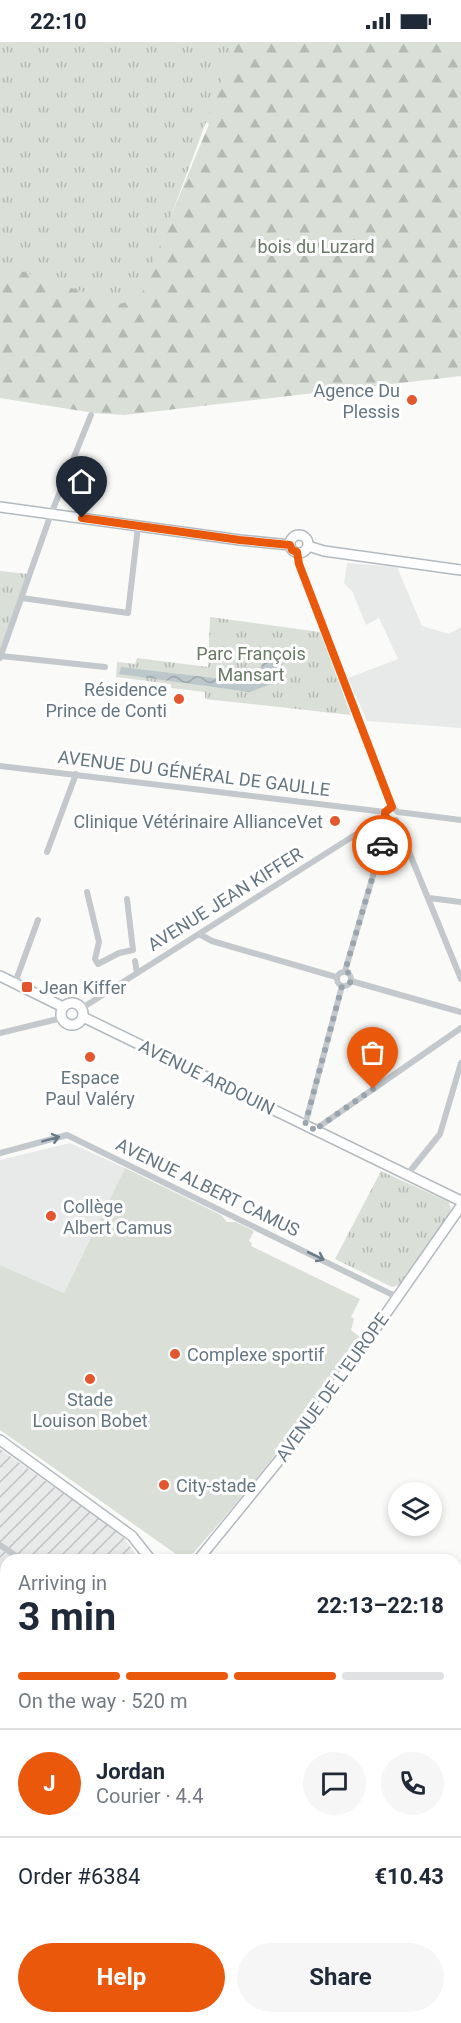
<!DOCTYPE html>
<html lang="en">
<head>
<meta charset="utf-8">
<style>
	body { margin:0; font-family:Roboto,sans-serif; background:#f6f6f7; color:#1f2937; height:100vh; display:flex; flex-direction:column; font-size:22px; white-space:nowrap }
	* { box-sizing:border-box; margin:0 }
	p { font-size:20px; color:#747a83 }
	.icon { flex:none; width:33px; height:33px; fill:none; stroke:currentColor; stroke-width:2; stroke-linecap:round; stroke-linejoin:round }
	.map { position:relative; flex:1; overflow:hidden }
	.sheet { position:absolute; left:0px; top:1512px; width:462px; height:470px; display:flex; flex-direction:column; background:#fff; border-radius:18px 18px 0 0; box-shadow:0 3px 9px #0003 }
	.sheet>* { flex:none }
	.controls { position:absolute; left:388px; top:1440px; display:grid; gap:12px }
	.controls a { display:grid; place-items:center; width:54px; height:54px; border-radius:50%; background:#fff; box-shadow:0 3px 9px #0003; font-size:30px }
	.pin { position:absolute; display:grid; place-items:center; width:51px; height:51px; color:#fff; margin:-62px -26px; border-radius:50% 50% 50% 0; rotate:-45deg; box-shadow:0 0 6px #0007 }
	.pin .icon { rotate:45deg }
	.courier { position:absolute; display:grid; place-items:center; width:60px; height:60px; margin:-30px; border:4px solid #ea580c; border-radius:50%; background:#fff; color:#222; box-shadow:0 2px 8px #0007 }
	.headline em { font-style:normal; font-weight:700 }
	.headline div { display:flex; flex-direction:column-reverse }
	.headline { display:flex; align-items:center; justify-content:space-between; height:102px; padding:0 18px }
	h1 { font-size:39px; font-weight:700; line-height:45px }
	.bar { display:grid; grid-template-columns:repeat(4,1fr); gap:9px 6px; align-content:center; height:72px; padding:0 18px }
	.bar i { height:8px; border-radius:4px; background:#e0e1e3 }
	.bar .selected { background:#ea580c }
	.bar p { grid-column:span 4 }
	.line { display:flex; align-items:center; gap:15px; padding:0 18px; border-top:2px solid #e0e1e3 }
	.line div { flex:1 }
	.round { display:grid; place-items:center; flex:none; width:63px; height:63px; border-radius:32px; background:#f6f6f7 }
	.action { display:flex; gap:12px; margin-top:auto; padding:12px 18px }
	.action a { flex:1; height:69px; border-radius:36px; background:#ea580c; color:#fff; font-size:24px; font-weight:700; line-height:69px; text-align:center }
	.action a+a { background:#f6f6f7; color:#1f2937 }
	.status { display:flex; justify-content:space-between; align-items:center; height:42px; padding:0 30px; background:#fff; direction:ltr }
	.status svg { height:16px; fill:currentColor }
	.map>svg:first-child { display:block }
	.built { fill:#e8e9e9 }
	.industrial { fill:url(#industrial-furrows) }
	.forest { fill:url(#forest-firs) }
	.park { fill:url(#park-tufts) }
	.pitch { fill:#dadfd7 }
	.water { fill:url(#water-waves) }
	.lines { fill:none; stroke-linecap:round; stroke-linejoin:round }
	.secondary-casing { stroke:#b3babf; stroke-width:12 }
	.street { stroke:#c3c8cc; stroke-width:6 }
	.secondary { stroke:#fff; stroke-width:9 }
	.oneway { stroke:#6a7a87 }
	.done { stroke:#99a4ac; stroke-width:6; stroke-dasharray:0 10.8 }
	.route { stroke:#ea580c; stroke-width:8 }
	.poi-dot { fill:#e4572e; stroke:#fff; stroke-width:2 }
	.labels { text-anchor:middle; dominant-baseline:central; stroke-width:6; stroke-linejoin:round; paint-order:stroke }
	.park-label { font-size:18px; fill:#687a64; stroke:#fff }
	.poi-label { font-size:18px; fill:#657683; stroke:#fff; text-anchor:start }
	.street-label { font-size:18px; fill:#657683; stroke:#fff }
</style>
</head>
<body>
<div class="status"><b>22:10</b><svg viewBox="0 0 49 12"><path d="M0 12V9h3v3zM5 12V6h3v6zM10 12V3h3v9zM15 12V0h3v12zM26 1h20v11H26zM47 4h2v5h-2z"/></svg></div>
<div class="map">
<svg width="461" height="1981" viewBox="0 0 461 1981">
	<defs>
		<pattern id="industrial-furrows" width="10" height="10" patternUnits="userSpaceOnUse" patternTransform="scale(1.5)"><rect width="10" height="10" fill="#e8e9e9"/><path d="M-1 1l2-2M0 10L10 0M9 11l2-2" fill="none" stroke="#c0c1c2"/></pattern>
		<pattern id="forest-firs" width="22" height="20" patternUnits="userSpaceOnUse" patternTransform="scale(1.5)"><rect width="22" height="20" fill="#dadfd7"/><path d="M5 1l3.5 6h-7zM16 11l3.5 6h-7z" fill="#b4b9b4"/></pattern>
		<pattern id="park-tufts" width="24" height="20" patternUnits="userSpaceOnUse" patternTransform="scale(1.5)"><rect width="24" height="20" fill="#dadfd7"/><path d="M3 7l-1-3M5 7V3M7 7l1-3M15 17l-1-3M17 17v-4M19 17l1-3" fill="none" stroke="#b4b9b4"/></pattern>
		<pattern id="water-waves" width="16" height="10" patternUnits="userSpaceOnUse" patternTransform="scale(1.5)"><rect width="16" height="10" fill="#bbc7cb"/><path d="M0 5q4-4 8 0t8 0" fill="none" stroke="#9ca6aa"/></pattern>
	</defs>
	<rect width="100%" height="100%" fill="#fafaf8"/>
	<path class="built" d="M347,521l50,4 25,59 27,8 12,-7v101l-94,-7 -19,-43 50,-19 -19,-41 -13,7 -14,-34 -8,-8z
		M70,1101l55,25 -61,125 -64,-28v-105z"/>
	<path class="industrial" d="M0,1407l121,85 19,26h-134v146l-6,4z"/>
	<path class="forest" d="M0,0h461v334l-337,39 -30,-2 -94,-15v-147l137,47 72,-174 -55,-33z"/>
	<path class="park" d="M0,0h236l-96,257 -21,5 -119,-40z
		M0,529l28,3 -28,77z
		M210,575l110,15 31,83 -146,-16v-7l-34,-4v-4l-55,-7 1,-15 18,2 2,-6 71,9z
		M381,1129l68,31 2,9 -52,74 -7,2 -57,-28z"/>
	<path class="pitch" d="M125,1126l96,47 6,7h9l18,9 -5,10 3,2 -1,3 109,53 -9,18 3,2 -3,11 10,8c-52,76 -110,150 -172,220l-6,1 -183,-129v-165l64,28z"/>
	<path class="water" d="M275,615l7,5 2,12 -6,7 -28,11 -131,-18 2,-7 109,13 27,-8 3,-2 4,-11z"/>
	<g class="lines">
		<g class="secondary-casing">
			<path id="secondary" d="M0,465l240,33 50,5
				M290 502a9 9 0 1 1 18 0a9 9 0 1 1-18 0Z
				M308,504l16,5 137,19
				M0,934l63,31
				M61 972a11 11 0 1 1 22 0a11 11 0 1 1-22 0Z
				M83,975l378,184
				M0,1398l132,96 19,24
				M198,1518l113,-139 150,-215
				M0,1680l6,-4
				M456,1721l5,4"/>
		</g>
		<path class="street" d="M297,511l2,12 93,242
			M22,556l106,15 10,-86
			M1,614l104,11
			M0,616l51,-144 40,-99
			M0,724l385,46
			M385,774l3,-8 4,-1 6,5 63,8
			M396,778l65,159
			M47,810l29,-78
			M87,850l12,50 -4,17 3,5 21,-11 14,-3 -6,-51
			M429,856l32,4
			M199,892l13,7 124,36
			M135,919l2,12
			M345,929l44,-150
			M337 937a7 7 0 1 1 14 0a7 7 0 1 1-14 0Z
			M351,939l110,31
			M15,941l23,-63
			M82,966l303,-192
			M0,991l62,-15
			M305,1083l37,-139
			M318,1089l2,-5 141,-98
			M0,1111l67,-18 330,162
			M407,1133l33,-41 21,-71
			M0,1503l22,15
			M456,1539l5,-7
			M0,1577l6,-5"/>
		<use href="#secondary" class="secondary"/>
	</g>
	<defs><path id="oneway-shaft" d="M-6 0H5M1.5-3L5.5 0L1.5 3" fill="none" stroke-width="1.6" stroke-linecap="round" stroke-linejoin="round" transform="scale(1.5)"/></defs>
	<g class="oneway">
		<use href="#oneway-shaft" transform="translate(51 1097) rotate(-15)"/>
		<use href="#oneway-shaft" transform="translate(316 1214) rotate(26)"/>
	</g>
	<g class="lines">
		<path class="done" d="M373,1047l-53,37 -2,5 -13,-6 37,-139 7,-2 2,-3 -2,-8 -4,-2 37,-126"/>
		<path class="route" d="M82,476l158,22 50,5 2,5 5,2 2,12 93,243 -7,5v4l4,4 -7,25"/>
	</g>
	<g class="poi-dot">
		<circle cx="412" cy="358" r="6"/>
		<circle cx="179" cy="657" r="6"/>
		<circle cx="335" cy="779" r="6"/>
		<rect x="21" y="939" width="12" height="12" rx="3"/>
		<circle cx="90" cy="1015" r="6"/>
		<circle cx="51" cy="1174" r="6"/>
		<circle cx="175" cy="1312" r="6"/>
		<circle cx="90" cy="1337" r="6"/>
		<circle cx="164" cy="1443" r="6"/>
	</g>
	<g class="labels">
		<g class="park-label">
			<text x="316" y="204">bois du Luzard</text>
			<text x="251" y="611">Parc François<tspan x="251" dy="21">Mansart</tspan></text>
		</g>
		<g class="poi-label">
			<text x="400" y="348" text-anchor="end">Agence Du<tspan x="400" dy="21">Plessis</tspan></text>
			<text x="167" y="647" text-anchor="end">Résidence<tspan x="167" dy="21">Prince de Conti</tspan></text>
			<text x="323" y="779" text-anchor="end">Clinique Vétérinaire AllianceVet</text>
			<text x="39" y="945">Jean Kiffer</text>
			<text x="90" y="1035" text-anchor="middle">Espace<tspan x="90" dy="21">Paul Valéry</tspan></text>
			<text x="63" y="1164">Collège<tspan x="63" dy="21">Albert Camus</tspan></text>
			<text x="187" y="1312">Complexe sportif</text>
			<text x="90" y="1357" text-anchor="middle">Stade<tspan x="90" dy="21">Louison Bobet</tspan></text>
			<text x="176" y="1443">City-stade</text>
		</g>
		<g class="street-label">
			<text transform="translate(194 731) rotate(7)">AVENUE DU GÉNÉRAL DE GAULLE</text>
			<text transform="translate(225 857) rotate(-32)">AVENUE JEAN KIFFER</text>
			<text transform="translate(207 1035) rotate(26)">AVENUE ARDOUIN</text>
			<text transform="translate(208 1145) rotate(26)">AVENUE ALBERT CAMUS</text>
			<text transform="translate(332 1345) rotate(-54)">AVENUE DE L'EUROPE</text>
		</g>
	</g>
</svg>
<div class="controls">
<a><svg class="icon" aria-label="layers" viewBox="0 0 24 24"><path d="M12 4l9 5-9 5-9-5zM3 14l9 5 9-5"/></svg></a>
</div>
<div class="pin" style="left:373px;top:1047px;background:#ea580c"><svg class="icon" aria-label="bag" viewBox="0 0 24 24"><path d="M5 8h14l-1 12H6zM9 8a3 3 0 0 1 6 0"/></svg></div>
<div class="pin" style="left:82px;top:476px;background:#1f2937"><svg class="icon" aria-label="home" viewBox="0 0 24 24"><path d="M3 11l9-7 9 7M6 9v11h12V9"/></svg></div>
<div class="courier" style="left:382px;top:803px"><svg class="icon" aria-label="car" viewBox="0 0 24 24"><path d="M5 17H2v-5l4-1 3-4h7l3 4 3 1v5h-3M9 17h6M6 11h13"/><circle cx="7" cy="17" r="2"/><circle cx="17" cy="17" r="2"/></svg></div>
<section class="sheet">
<div class="headline"><div><h1>3 min</h1><p>Arriving in</p></div><em>22:13–22:18</em></div>
<div class="bar"><i class="selected"></i><i class="selected"></i><i class="selected"></i><i></i><p>On the way · 520 m</p></div>
<div class="line" style="height:108px"><b class="round" style="background:#ea580c;color:#fff">J</b><div><b>Jordan</b><p>Courier · 4.4</p></div><a class="round"><svg class="icon" aria-label="chat" viewBox="0 0 24 24"><path d="M4 5h16v11H9l-5 4z"/></svg></a><a class="round"><svg class="icon" aria-label="phone" viewBox="0 0 24 24"><path d="M5 4h4l2 5-3 2q2 4 5 5l2-3 5 2v4C11 20 4 13 5 4z"/></svg></a></div>
<div class="line" style="height:78px"><div>Order #6384</div><b>€10.43</b></div>
<div class="action"><a>Help</a><a>Share</a></div>
</section>
</div>
</body>
</html>
